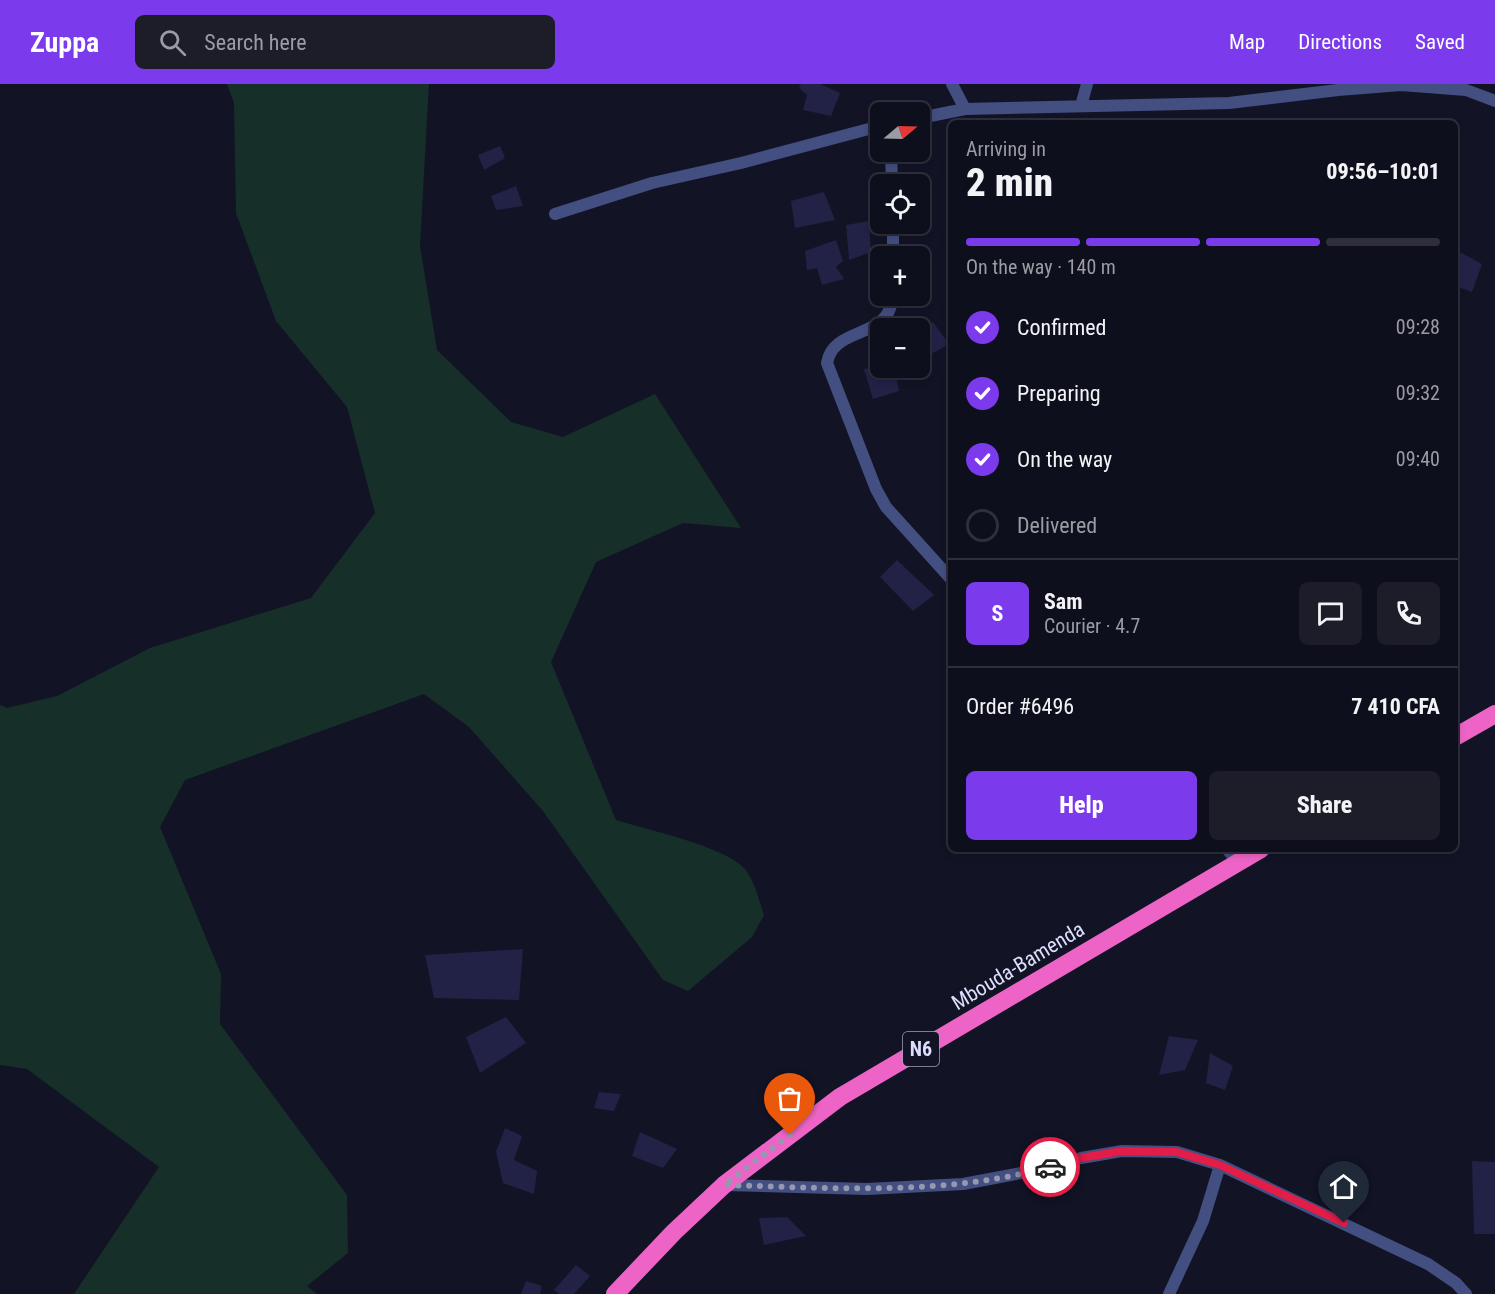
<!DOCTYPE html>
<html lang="en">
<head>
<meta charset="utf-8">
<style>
	body { margin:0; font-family:"Roboto Condensed",sans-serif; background:#1c1d29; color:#f1f3f6; height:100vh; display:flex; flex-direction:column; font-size:22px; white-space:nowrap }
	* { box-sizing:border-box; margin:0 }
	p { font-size:20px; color:#9b9ca3 }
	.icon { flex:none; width:33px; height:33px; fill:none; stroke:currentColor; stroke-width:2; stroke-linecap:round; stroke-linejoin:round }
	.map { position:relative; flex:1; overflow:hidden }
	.side { position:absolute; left:948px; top:36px; width:510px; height:732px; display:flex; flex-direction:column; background:#0e0f1c; border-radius:9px; box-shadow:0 3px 9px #0003,0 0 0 2px #2e2f3b }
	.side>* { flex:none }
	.needle { width:39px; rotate:71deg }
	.buttons { position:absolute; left:870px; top:18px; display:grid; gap:12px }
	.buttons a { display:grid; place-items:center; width:60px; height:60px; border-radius:9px; background:#0e0f1c; box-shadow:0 3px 9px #0003,0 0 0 2px #2e2f3b; font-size:30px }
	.pin { position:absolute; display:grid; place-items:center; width:51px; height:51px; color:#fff; margin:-62px -26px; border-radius:50% 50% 50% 0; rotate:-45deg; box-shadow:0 0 6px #0007 }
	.pin .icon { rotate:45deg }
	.courier { position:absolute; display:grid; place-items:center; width:60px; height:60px; margin:-30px; border:4px solid #e11d48; border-radius:50%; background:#fff; color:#222; box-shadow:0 2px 8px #0007 }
	.summary em { font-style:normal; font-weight:800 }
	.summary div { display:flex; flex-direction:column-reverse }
	.summary { display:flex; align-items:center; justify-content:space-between; height:102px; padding:0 18px }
	h1 { font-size:39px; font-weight:800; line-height:45px }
	.bar { display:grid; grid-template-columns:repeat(4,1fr); gap:9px 6px; align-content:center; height:72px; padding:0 18px }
	.bar i { height:8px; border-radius:4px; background:#2e2f3b }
	.bar .selected { background:#7c3aed }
	.bar p { grid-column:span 4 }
	.line { display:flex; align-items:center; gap:15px; padding:0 18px; border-top:2px solid #2e2f3b }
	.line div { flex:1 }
	.round { display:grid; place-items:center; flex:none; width:63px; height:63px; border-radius:9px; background:#1c1d29 }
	ol { padding:0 18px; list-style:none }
	li { display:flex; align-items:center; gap:18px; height:66px }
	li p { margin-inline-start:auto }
	li .icon { padding:6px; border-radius:50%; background:#7c3aed; color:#fff; stroke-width:4 }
	li:last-child { color:#9b9ca3 }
	li i { width:33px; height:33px; border:3px solid #2e2f3b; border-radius:50% }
	.cta { display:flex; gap:12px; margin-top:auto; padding:12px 18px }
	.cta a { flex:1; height:69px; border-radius:9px; background:#7c3aed; color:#fff; font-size:24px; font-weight:800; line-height:69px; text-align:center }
	.cta a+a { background:#1c1d29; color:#f1f3f6 }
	header { display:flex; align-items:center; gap:36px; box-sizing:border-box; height:84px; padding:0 30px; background:#7c3aed; color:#fff }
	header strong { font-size:28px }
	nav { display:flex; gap:33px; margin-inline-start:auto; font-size:21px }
	.search { width:420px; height:54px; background:#1c1d29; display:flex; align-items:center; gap:15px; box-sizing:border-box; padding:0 21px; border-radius:9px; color:#9b9ca3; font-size:22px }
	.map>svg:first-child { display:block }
	.green { fill:#162f29 }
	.building { fill:#212245 }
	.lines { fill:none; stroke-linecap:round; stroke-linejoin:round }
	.street { stroke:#434f80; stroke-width:12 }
	.highway { stroke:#ed64c6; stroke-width:18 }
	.done { stroke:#9598b0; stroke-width:6; stroke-dasharray:0 10.8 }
	.route { stroke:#e11d48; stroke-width:8 }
	.labels { text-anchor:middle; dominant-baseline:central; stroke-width:6; stroke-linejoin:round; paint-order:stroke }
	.shield { fill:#121426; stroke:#9fa2bb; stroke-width:1.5 }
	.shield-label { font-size:20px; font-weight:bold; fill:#dcdffb }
	.street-label { font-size:21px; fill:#dcdffb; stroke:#121426 }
</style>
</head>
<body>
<header>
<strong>Zuppa</strong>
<div class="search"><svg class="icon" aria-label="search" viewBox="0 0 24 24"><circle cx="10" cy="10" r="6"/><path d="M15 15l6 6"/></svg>Search here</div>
<nav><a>Map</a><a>Directions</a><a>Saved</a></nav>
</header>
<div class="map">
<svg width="1495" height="1210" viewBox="0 0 1495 1210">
	<rect width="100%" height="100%" fill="#121426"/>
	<path class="green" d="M227,0h202l-9,162 17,104 74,72 52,15 92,-43 86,134 -58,-5 -87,39 -45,100 65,158c32,10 107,26 128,48 10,11 15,32 20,47l-12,22 -64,54 -25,-11 -120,-169 -74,-84 -45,-33 -239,86 -25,47 61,147 -1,50 127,171 1,58 -41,33 10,8h-243l85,-127 -132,-98 -27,-4v-360l7,3 50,-12 93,-48 161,-50 64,-85 -28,-106 -71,-86 -40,-108 -2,-110z"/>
	<path class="building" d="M801,0h19l20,9 -9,23 -28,-6 4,-15 -8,-7z
		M500,62l5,12 -21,12 -6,-15z
		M516,102l7,20 -27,4 -5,-14z
		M824,108l11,28 -40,8 -4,-27z
		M869,137l2,31 -22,8 -3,-35z
		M836,156l7,21 -7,6 8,12 -22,6 -5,-17 -10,2 -2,-19z
		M1456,166l26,14 -10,28 -17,-6z
		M933,238l16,22 -27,15 -2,-6v-20z
		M880,282v2h14l5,23 -26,8 -9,-30z
		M897,476l37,35 -21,16 -33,-34z
		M523,865l-4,51 -85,-2 -9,-43z
		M506,933l20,26 -46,30 -14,-36z
		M1169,952l29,4 -13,30 -26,5z
		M1210,969l23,13 -8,24 -19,-7z
		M599,1008l22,2 -7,17 -20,-3z
		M505,1044l17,8 -8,24 23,11 -3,23 -31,-11 -7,-31z
		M640,1048l37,17 -14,19 -31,-12z
		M1472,1077l23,1v72h-21z
		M787,1133l19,19 -42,9 -5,-27z
		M576,1181l14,11 -16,18h-15l-5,-4z
		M526,1197l16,5 -2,8h-19z"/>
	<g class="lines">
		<path class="street" d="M952,0l13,25
			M1081,22l6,-22
			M920,34l45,-9 264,-6 109,-13 63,-5 65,5 29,11
			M891,68l1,32
			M555,130l97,-31 89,-20 139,-37
			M893,172v-32
			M892,212c0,44 -59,29 -65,67l49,126 10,18 65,72
			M1227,765l11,13
			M724,1101l143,4 96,-5 74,-14 44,-12 41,-7 55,1 43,13 208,99 28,19 10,11
			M1169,1210l34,-73 17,-56"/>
		<path class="highway" d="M1455,653l40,-23
			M615,1210l59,-62 50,-47 116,-88 421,-248"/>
	</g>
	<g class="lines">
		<path class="done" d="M790,1051l-66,50c109,3 220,11 326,-18"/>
		<path class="route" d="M1050,1083l31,-9 41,-7 55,1 43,13 124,58"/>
	</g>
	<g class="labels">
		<rect class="shield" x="903" y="948" width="36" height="34" rx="4.5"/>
		<g class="shield-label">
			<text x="921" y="965">N6</text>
		</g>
		<g class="street-label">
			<text transform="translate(1018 882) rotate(-31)">Mbouda-Bamenda</text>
		</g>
	</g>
</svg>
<div class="buttons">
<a><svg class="needle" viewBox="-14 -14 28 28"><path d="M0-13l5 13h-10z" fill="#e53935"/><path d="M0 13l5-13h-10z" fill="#9b9ca3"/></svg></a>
<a><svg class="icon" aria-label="locate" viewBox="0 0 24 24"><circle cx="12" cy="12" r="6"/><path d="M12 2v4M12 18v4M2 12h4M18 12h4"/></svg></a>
<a>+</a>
<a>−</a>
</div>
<div class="pin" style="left:790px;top:1051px;background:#ea580c"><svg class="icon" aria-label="bag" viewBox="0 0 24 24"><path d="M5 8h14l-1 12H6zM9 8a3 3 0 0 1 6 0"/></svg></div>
<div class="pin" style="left:1344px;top:1139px;background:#1f2937"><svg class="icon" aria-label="home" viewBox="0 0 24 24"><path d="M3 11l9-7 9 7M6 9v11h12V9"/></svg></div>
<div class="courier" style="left:1050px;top:1083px"><svg class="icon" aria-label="car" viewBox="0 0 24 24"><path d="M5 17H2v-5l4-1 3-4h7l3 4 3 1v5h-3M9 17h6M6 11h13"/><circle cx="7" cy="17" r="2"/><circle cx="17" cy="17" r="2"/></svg></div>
<section class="side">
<div class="summary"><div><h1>2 min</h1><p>Arriving in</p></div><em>09:56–10:01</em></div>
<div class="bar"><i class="selected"></i><i class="selected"></i><i class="selected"></i><i></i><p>On the way · 140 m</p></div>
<ol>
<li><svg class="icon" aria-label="check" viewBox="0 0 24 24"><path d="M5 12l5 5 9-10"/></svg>Confirmed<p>09:28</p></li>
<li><svg class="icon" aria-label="check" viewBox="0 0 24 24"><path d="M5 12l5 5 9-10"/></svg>Preparing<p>09:32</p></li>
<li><svg class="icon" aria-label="check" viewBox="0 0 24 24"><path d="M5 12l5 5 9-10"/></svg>On the way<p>09:40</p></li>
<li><i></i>Delivered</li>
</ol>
<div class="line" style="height:108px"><b class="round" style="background:#7c3aed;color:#fff">S</b><div><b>Sam</b><p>Courier · 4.7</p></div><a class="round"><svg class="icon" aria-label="chat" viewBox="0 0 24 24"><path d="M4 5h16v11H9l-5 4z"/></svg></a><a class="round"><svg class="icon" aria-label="phone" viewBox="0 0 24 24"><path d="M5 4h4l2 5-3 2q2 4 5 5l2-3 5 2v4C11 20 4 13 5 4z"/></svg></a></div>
<div class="line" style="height:78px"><div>Order #6496</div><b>7 410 CFA</b></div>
<div class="cta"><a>Help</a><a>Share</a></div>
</section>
</div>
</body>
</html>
